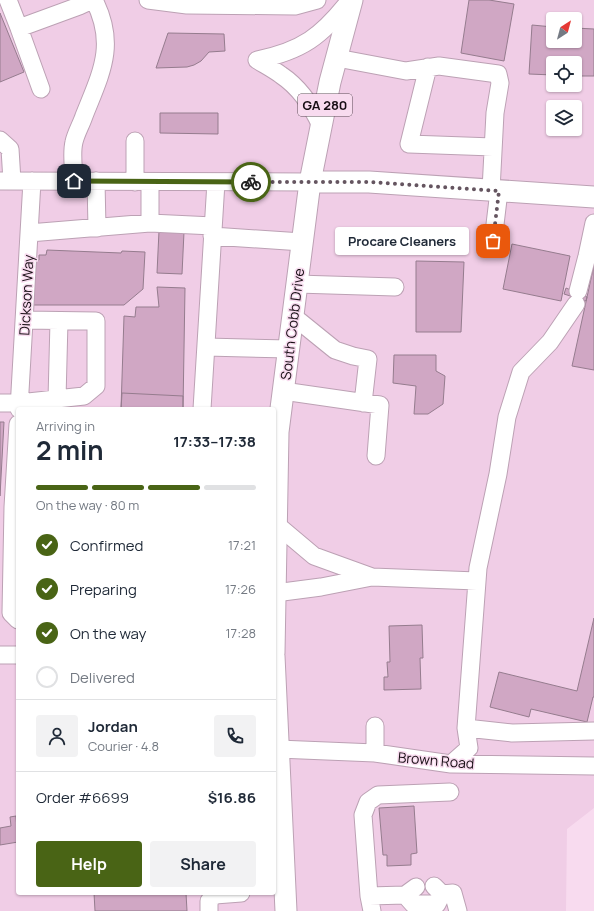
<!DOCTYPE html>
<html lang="en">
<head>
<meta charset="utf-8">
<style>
	body { margin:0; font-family:Manrope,sans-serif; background:#f2f2f3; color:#1f2937; height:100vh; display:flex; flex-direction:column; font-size:15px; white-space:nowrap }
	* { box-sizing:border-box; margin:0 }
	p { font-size:13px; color:#747a83 }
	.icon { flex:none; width:22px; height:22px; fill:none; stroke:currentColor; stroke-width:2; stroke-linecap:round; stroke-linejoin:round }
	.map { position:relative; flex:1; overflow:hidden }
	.side { position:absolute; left:16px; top:407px; width:260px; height:488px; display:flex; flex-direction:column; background:#fff; border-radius:4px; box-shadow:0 1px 3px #0004 }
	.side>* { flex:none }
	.needle { width:26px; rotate:36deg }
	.fabs { position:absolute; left:546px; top:12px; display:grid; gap:8px }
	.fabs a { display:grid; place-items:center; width:36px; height:36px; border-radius:4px; background:#fff; box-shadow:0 1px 3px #0004; font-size:20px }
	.pin { position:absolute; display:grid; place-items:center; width:34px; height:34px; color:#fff; margin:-17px; border-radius:8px; box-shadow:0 2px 6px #0006 }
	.courier { position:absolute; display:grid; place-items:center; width:40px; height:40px; margin:-20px; border:3px solid #496415; border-radius:50%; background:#fff; color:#222; box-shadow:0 1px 5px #0007 }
	.bubble { position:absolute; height:28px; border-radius:4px; background:#fff; box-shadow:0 1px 3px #0004; font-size:13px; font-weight:700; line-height:28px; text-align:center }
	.headline em { font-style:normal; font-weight:700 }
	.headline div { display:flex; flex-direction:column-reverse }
	.headline { display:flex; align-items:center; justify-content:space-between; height:68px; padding:0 20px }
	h1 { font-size:26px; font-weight:700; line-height:30px }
	.bar { display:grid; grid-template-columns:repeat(4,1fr); gap:6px 4px; align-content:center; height:48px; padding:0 20px }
	.bar i { height:5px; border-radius:3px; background:#e0e1e3 }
	.bar .current { background:#496415 }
	.bar p { grid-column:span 4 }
	.line { display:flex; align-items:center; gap:10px; padding:0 20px; border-top:1px solid #e0e1e3 }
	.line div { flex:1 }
	.round { display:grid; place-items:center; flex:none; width:42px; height:42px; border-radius:4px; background:#f2f2f3 }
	ol { padding:0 20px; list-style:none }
	li { display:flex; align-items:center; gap:12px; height:44px }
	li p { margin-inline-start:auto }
	li .icon { padding:4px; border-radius:50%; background:#496415; color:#fff; stroke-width:4 }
	li:last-child { color:#747a83 }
	li i { width:22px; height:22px; border:2px solid #e0e1e3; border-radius:50% }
	.cta { display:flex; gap:8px; margin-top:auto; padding:8px 20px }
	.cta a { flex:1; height:46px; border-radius:4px; background:#496415; color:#fff; font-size:16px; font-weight:700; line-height:46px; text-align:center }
	.cta a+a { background:#f2f2f3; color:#1f2937 }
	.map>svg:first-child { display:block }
	.built { fill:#f0cde6; fill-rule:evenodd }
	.building { fill:#d0a7c4; stroke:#957c8e }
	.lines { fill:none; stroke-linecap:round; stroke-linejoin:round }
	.minor-casing { stroke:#bca1b4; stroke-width:19 }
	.major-casing { stroke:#bca1b4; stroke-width:23 }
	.minor { stroke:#fff; stroke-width:17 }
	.major { stroke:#fff; stroke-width:21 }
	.done { stroke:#655560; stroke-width:4; stroke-dasharray:0 7.2 }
	.route { stroke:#496415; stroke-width:5 }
	.labels { text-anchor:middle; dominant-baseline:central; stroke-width:3; stroke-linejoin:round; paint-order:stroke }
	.shield { fill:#f8dbef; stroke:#5a4b55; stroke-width:1 }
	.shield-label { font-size:13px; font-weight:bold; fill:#160d13 }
	.street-label { font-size:14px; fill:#160d13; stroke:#f8dbef }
</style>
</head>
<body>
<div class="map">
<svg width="594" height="911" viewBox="0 0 594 911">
	<rect width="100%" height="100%" fill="#f8dbef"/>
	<path class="built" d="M0,0h594v808l-27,21 -1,82h-566zM553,19h22v22h-22zM553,63h22v22h-22zM553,107h22v22h-22zM18,409h256v484h-256z"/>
	<path class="building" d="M469,0h20l25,4 -10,57 -43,-8z
		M0,13l24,59 -24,10z
		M532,25l21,2v14h22v-13l19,1v47h-19v-13h-22v12l-24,-1z
		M168,33l56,1 1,17 -16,1 -8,9 -7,4 -7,2 -31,1z
		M160,113h58v21l-58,-1z
		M159,231l25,1 -2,42 -25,-1z
		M512,244l58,12 -9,45 -58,-12z
		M47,250l74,3 1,-2 23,1 -2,37 -19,16h-93l1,-44 7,-1v-5h7z
		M416,261l48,1 -3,70h-45z
		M594,265v105l-22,-4z
		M157,287l28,1 -2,121h-62l3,-93 11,1 1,-10h23z
		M566,288l21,9 -1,4 -22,-7z
		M394,355h42v16l9,5 -2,28 -15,10h-14l2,-28 -23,-3z
		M122,393l61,3v13h-62z
		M0,422h4l-4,74z
		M594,618v79h-1l-6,25 -56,-13 -2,8 -39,-10 9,-35 78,19z
		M422,625l1,33h-3l1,31 -37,1v-13h4l-1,-15h3l-1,-36z
		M414,806l3,47 -6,1v11l-24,1v-11h-4l-4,-47z
		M16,816l2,26 -18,3v-17l11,-2 -1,-9z
		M94,893h92l1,18h-92z"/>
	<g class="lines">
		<g class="minor-casing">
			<path id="minor" d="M8,0l11,28
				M148,0l39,5 108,1 22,-6
				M337,58l69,13 33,-5 59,8 2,9 -5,30 -4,77
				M428,67l-19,77 84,3
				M41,89l-22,-61 60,-22 13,-6
				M321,126c-9,-20 -22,-39 -40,-51 -8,-6 -16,-10 -24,-15 45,-9 65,-24 93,-60
				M0,140l10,9 2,32
				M135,141v41
				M0,181l310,1
				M74,181c0,-12 -3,-27 0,-39 2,-9 7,-17 10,-26 17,-43 33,-71 10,-116
				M96,181l1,47
				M150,182v41l63,3
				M29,233l121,-10
				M212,236l90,6
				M493,241l6,-50
				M297,284l98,3
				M578,291l9,-35 7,-33
				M293,316l42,34 18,6 15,3 -5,44
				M206,347l83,2
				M283,391l97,14 -4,51
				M57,399l2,-78
				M0,403h19l65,-7 12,-10v-65l-72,-1
				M19,409l13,-228
				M202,409l14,-227
				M18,424l-5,83 -2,106 7,7
				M276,524l38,32 58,21
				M275,593l46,-6 51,-10 105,4
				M0,655h18
				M375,726v27
				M466,728l12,-160 20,-94 9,-57 14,-45 29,-30 26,-38
				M278,749l97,4 76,11 143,2
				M451,764l18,-16 -3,-20 46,5 82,-2
				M434,886l8,8 11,-1 5,18
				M405,895l8,9h24l5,-10
				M369,896l36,-1 11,-8
				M209,911v-10l6,-6 26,-2
				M372,911l-3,-15 -6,-81 5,-13 10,-7 72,-3"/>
		</g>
		<g class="major-casing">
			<path id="major" d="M310,182h59l225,15
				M274,653l4,-221 32,-250 20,-100 22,-82
				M274,656l12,255"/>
		</g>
		<use href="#minor" class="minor"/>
		<use href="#major" class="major"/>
	</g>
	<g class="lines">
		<path class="done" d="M251,182h118l130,9 -6,50"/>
		<path class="route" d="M74,181l177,1"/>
	</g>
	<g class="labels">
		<rect class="shield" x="298" y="94" width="54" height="22" rx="3"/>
		<g class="shield-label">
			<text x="325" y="105">GA 280</text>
		</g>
		<g class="street-label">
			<text transform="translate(26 295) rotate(-87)">Dickson Way</text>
			<text transform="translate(292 324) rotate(-83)">South Cobb Drive</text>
			<text transform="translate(436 760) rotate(5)">Brown Road</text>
		</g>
	</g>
</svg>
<div class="fabs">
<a><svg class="needle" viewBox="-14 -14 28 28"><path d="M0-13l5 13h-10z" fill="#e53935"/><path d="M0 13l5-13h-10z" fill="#747a83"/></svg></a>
<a><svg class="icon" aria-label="locate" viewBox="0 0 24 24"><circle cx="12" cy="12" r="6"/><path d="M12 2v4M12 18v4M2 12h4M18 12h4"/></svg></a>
<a><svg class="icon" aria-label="layers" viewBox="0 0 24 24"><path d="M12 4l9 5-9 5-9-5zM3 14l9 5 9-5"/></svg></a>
</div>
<div class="pin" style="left:493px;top:241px;background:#ea580c"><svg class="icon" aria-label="bag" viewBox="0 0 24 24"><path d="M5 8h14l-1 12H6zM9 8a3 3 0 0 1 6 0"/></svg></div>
<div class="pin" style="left:74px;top:181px;background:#1f2937"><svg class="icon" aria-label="home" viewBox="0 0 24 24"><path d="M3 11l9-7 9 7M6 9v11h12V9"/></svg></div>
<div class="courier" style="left:251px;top:182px"><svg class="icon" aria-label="bike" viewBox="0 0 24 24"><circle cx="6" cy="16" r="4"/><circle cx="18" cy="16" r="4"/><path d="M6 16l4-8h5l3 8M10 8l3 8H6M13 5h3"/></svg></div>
<div class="bubble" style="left:335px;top:227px;width:134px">Procare Cleaners</div>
<section class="side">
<div class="headline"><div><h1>2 min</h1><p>Arriving in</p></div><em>17:33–17:38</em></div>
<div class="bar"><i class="current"></i><i class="current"></i><i class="current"></i><i></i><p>On the way · 80 m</p></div>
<ol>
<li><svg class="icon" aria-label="check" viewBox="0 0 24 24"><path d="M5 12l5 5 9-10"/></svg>Confirmed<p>17:21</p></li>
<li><svg class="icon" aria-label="check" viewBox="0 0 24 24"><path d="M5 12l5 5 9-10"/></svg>Preparing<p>17:26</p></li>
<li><svg class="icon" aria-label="check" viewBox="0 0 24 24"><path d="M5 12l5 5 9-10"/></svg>On the way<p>17:28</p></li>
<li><i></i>Delivered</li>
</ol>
<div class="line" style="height:72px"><a class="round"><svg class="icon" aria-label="person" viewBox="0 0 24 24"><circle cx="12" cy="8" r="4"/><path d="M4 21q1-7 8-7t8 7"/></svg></a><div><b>Jordan</b><p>Courier · 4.8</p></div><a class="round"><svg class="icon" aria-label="phone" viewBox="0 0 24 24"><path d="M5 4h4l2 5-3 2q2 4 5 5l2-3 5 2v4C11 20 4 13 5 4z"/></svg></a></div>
<div class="line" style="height:52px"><div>Order #6699</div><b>$16.86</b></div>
<div class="cta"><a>Help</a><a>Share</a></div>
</section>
</div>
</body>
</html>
